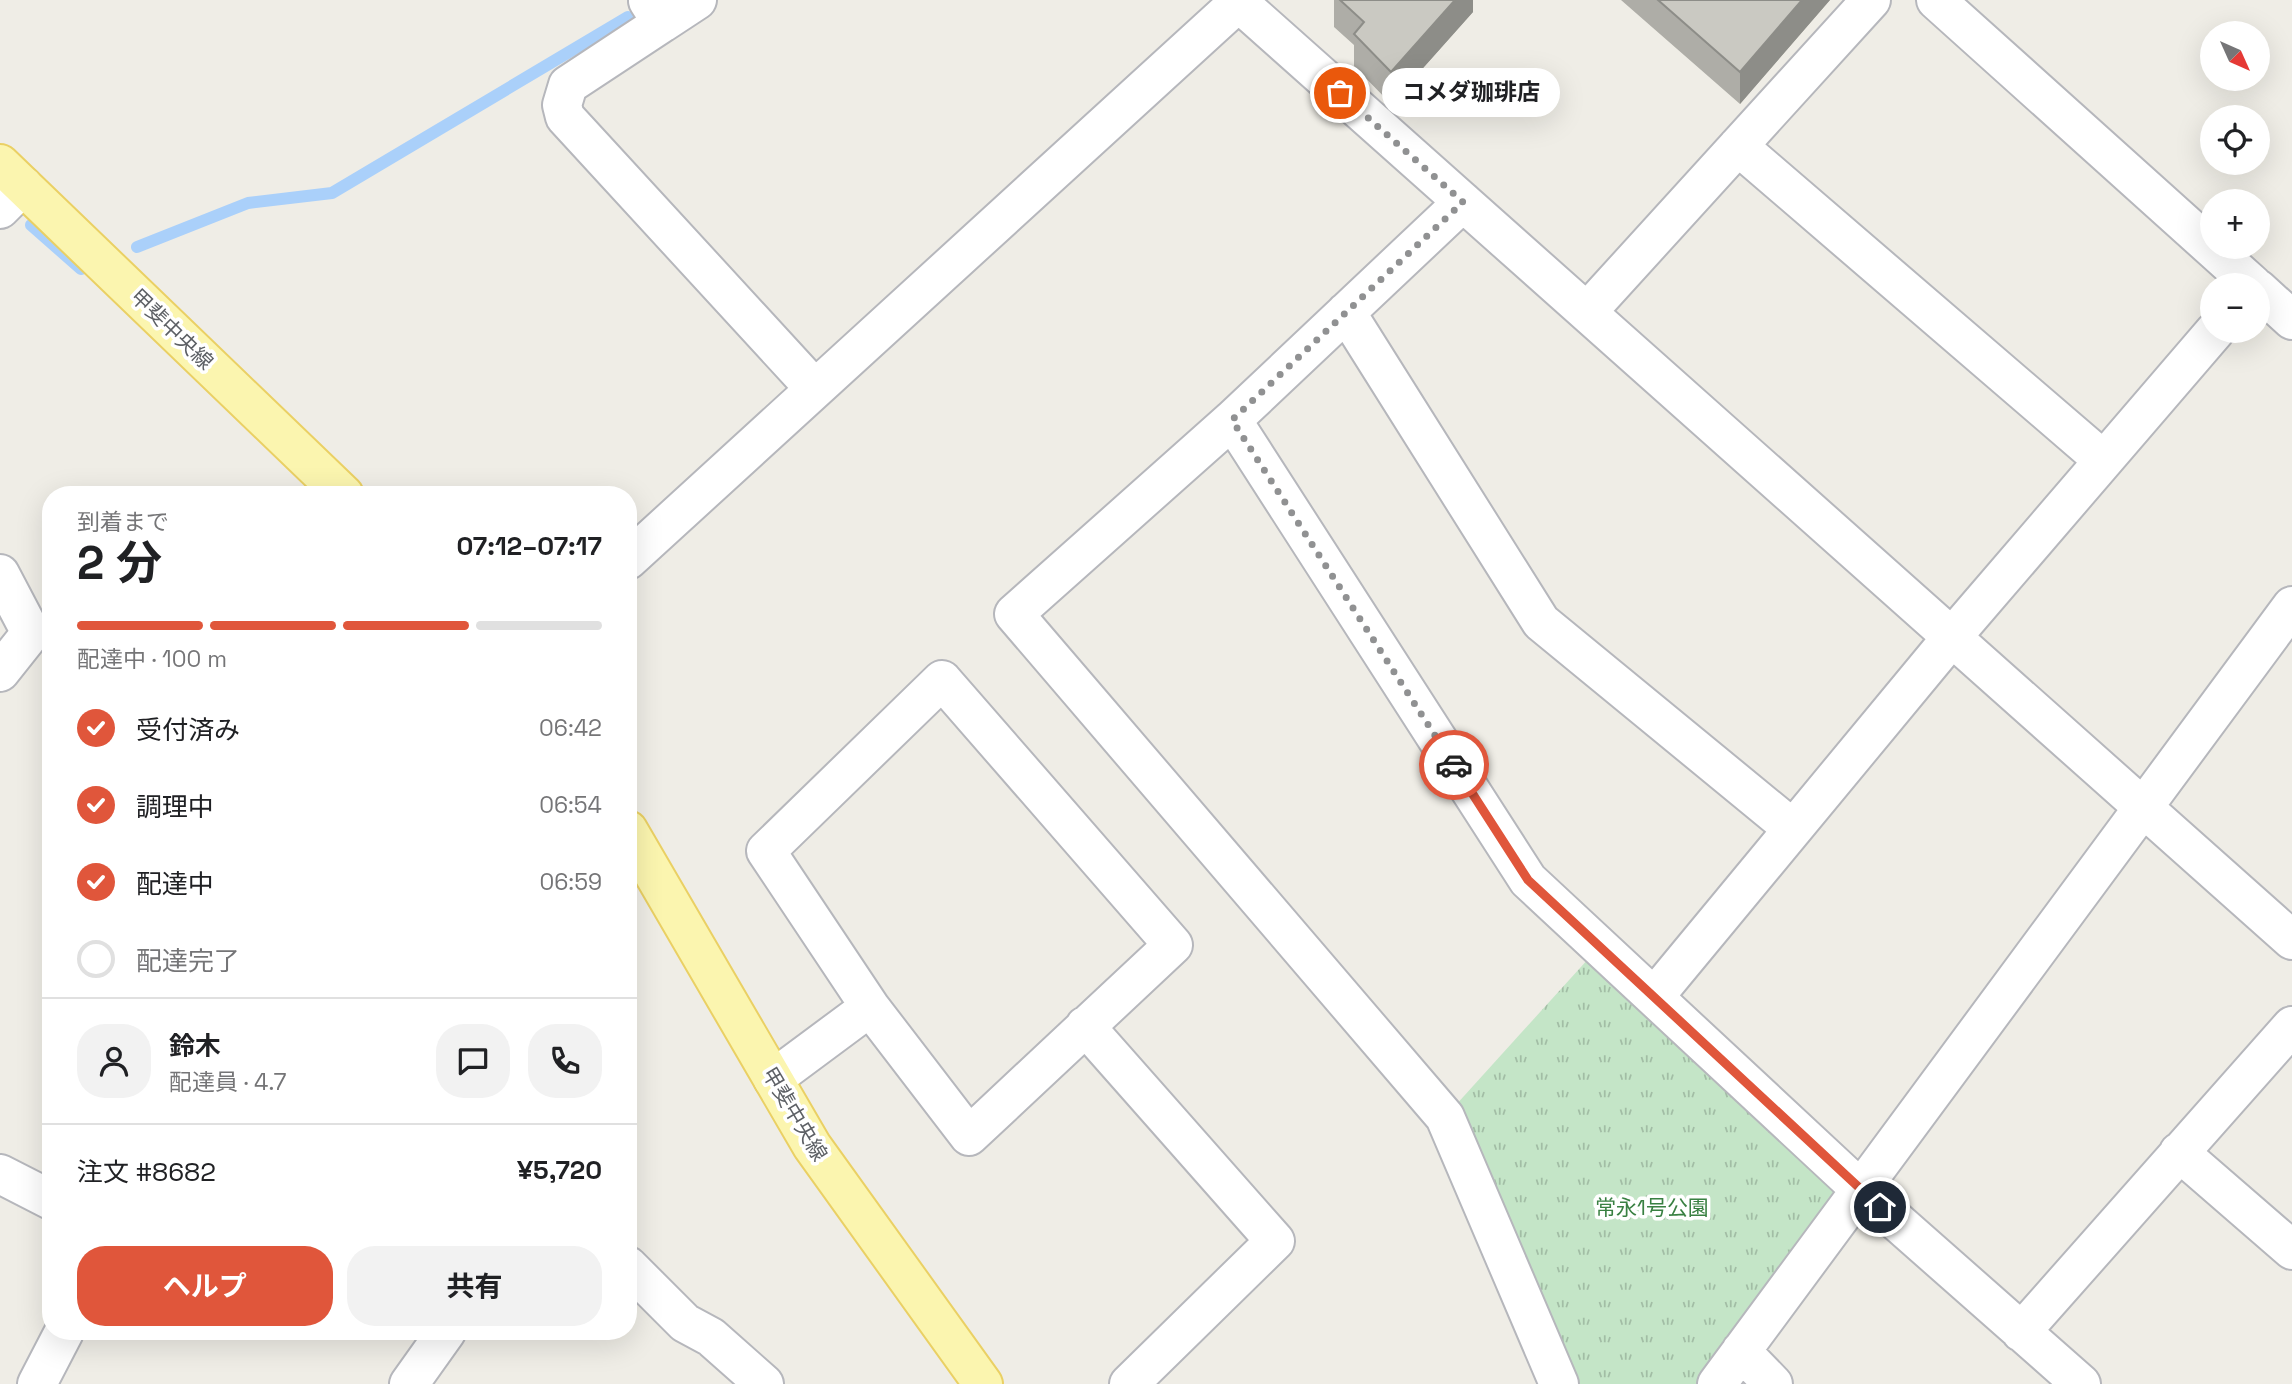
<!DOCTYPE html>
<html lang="ja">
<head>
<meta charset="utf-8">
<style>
	body { margin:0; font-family:"Space Grotesk","Noto Sans JP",sans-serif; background:#f2f2f2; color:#202124; height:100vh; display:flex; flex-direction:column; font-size:26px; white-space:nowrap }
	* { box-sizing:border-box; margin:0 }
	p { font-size:23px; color:#757577 }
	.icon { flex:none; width:38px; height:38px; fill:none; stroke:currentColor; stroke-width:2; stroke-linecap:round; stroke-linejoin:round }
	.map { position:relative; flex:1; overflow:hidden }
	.drawer { position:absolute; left:42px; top:486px; width:595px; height:854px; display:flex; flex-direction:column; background:#fff; border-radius:28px; box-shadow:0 7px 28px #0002 }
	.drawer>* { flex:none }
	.needle { width:46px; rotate:135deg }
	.buttons { position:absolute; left:2200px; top:21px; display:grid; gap:14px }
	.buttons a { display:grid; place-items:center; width:70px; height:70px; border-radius:50%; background:#fff; box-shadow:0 7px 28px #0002; font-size:35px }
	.pin { position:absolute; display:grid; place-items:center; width:60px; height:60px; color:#fff; margin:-30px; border:4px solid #fff; border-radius:50%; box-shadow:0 2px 7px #0007 }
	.courier { position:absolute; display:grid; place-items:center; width:70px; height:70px; margin:-35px; border:5px solid #e0563b; border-radius:50%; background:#fff; color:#222; box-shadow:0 2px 9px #0007 }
	.bubble { position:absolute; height:49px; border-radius:24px; background:#fff; box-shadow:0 7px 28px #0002; font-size:23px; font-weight:700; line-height:49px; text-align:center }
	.head em { font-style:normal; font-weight:700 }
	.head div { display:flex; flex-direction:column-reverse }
	.head { display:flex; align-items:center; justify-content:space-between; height:119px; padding:0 35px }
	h1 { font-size:46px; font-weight:700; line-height:52px }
	.bar { display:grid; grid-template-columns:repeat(4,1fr); gap:10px 7px; align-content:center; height:84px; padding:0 35px }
	.bar i { height:9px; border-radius:5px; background:#e0e0e0 }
	.bar .current { background:#e0563b }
	.bar p { grid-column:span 4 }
	.line { display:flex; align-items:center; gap:18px; padding:0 35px; border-top:2px solid #e0e0e0 }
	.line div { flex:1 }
	.round { display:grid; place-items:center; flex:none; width:74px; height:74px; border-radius:28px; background:#f2f2f2 }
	ol { padding:0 35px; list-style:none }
	li { display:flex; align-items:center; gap:21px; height:77px }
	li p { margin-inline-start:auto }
	li .icon { padding:7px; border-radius:50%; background:#e0563b; color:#fff; stroke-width:4 }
	li:last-child { color:#757577 }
	li i { width:38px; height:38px; border:4px solid #e0e0e0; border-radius:50% }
	.button { display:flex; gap:14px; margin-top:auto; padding:14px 35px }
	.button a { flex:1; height:80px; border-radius:28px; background:#e0563b; color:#fff; font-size:28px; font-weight:700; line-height:80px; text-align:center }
	.button a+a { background:#f2f2f2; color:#202124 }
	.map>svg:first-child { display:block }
	.grass { fill:url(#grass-tufts) }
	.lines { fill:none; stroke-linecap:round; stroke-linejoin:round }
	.stream { stroke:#aad0fa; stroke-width:12 }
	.minor-casing { stroke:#b6b7bc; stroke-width:42 }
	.major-casing { stroke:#ead064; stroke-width:42 }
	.minor { stroke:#fff; stroke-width:38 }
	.major { stroke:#fbf5af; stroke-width:38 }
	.wall { fill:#aeada7 }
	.shaded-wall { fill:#8d8d88 }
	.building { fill:#cac9c2; stroke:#8d8d88; stroke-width:2 }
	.done { stroke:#909192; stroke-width:7; stroke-dasharray:0 12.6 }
	.route { stroke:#e0563b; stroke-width:9 }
	.labels { text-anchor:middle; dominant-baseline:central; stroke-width:7; stroke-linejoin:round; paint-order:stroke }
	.street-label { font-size:21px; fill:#5d6065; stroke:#fff }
	.park-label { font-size:21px; fill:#398042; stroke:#fff }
</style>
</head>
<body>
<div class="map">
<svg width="2292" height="1384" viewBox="0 0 2292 1384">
	<defs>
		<pattern id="grass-tufts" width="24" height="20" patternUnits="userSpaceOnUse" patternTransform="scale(1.75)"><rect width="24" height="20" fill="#c4e5c7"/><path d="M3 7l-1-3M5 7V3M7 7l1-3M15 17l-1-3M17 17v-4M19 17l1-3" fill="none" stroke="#a2bda5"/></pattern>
	</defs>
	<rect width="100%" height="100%" fill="#efede6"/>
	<path class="grass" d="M1599,947l261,242 -143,195h-158l-114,-267z"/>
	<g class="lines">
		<path class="stream" d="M31,225l50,44
			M137,247l111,-44 84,-10 296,-176"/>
		<g class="minor-casing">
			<path id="minor" d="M1236,0l1056,940
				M1936,0l317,285
				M648,1l14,22 35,-23
				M662,23l-94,62 -6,20 3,12 250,272
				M1738,146l365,314
				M1463,202l-231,218 -218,194 431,503 114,267
				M0,209l23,-23
				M2258,289l34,31
				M1346,312l195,310 252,207
				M1587,312l284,-312
				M1232,420l296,460 332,309 221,195
				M628,560l613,-560
				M0,574l31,59 -31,39
				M1654,997l298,-360 263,-306
				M1085,1026l190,215 -146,143
				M773,1079l97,-72 -104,-156 176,-171 231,265 -204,191 -99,-129
				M2179,1152l113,98
				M0,1174l51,26
				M628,1266l57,57 26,14 53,47
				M2021,1332l271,-306
				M1741,1351l32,33
				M37,1384l27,-52
				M409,1384l37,-52
				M1717,1384l575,-778"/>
		</g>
		<g class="major-casing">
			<path id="major" d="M0,164l344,331
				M628,830l184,316 171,238"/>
		</g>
		<use href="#minor" class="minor"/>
		<use href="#major" class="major"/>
	</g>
	<path class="wall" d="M1334,0h139v12l-82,92 -37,-38v-21l-20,-18z
		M1621,0h209l-90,104z"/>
	<path class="shaded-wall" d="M1455,0h18v12l-82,92v-32z
		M1802,0h28l-90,104v-32z"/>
	<path class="building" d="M1340,0h115l-64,72 -37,-38 10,-12z
		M1658,0h144l-62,72z"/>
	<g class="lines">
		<path class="done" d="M1340,93l123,109 -231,218 222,345"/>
		<path class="route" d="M1454,765l74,115 352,327"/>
	</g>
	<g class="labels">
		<g class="street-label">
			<text transform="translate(172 329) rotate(44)">甲斐中央線</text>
			<text transform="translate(795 1114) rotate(59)">甲斐中央線</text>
		</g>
		<g class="park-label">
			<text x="1652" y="1207">常永1号公園</text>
		</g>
	</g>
</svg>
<div class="buttons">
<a><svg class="needle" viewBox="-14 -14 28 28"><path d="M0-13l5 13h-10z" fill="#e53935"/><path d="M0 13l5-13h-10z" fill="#757577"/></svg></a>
<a><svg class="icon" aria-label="locate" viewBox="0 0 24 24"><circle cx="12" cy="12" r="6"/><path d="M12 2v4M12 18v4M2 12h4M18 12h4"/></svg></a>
<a>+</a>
<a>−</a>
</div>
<div class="pin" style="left:1340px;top:93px;background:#ea580c"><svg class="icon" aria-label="bag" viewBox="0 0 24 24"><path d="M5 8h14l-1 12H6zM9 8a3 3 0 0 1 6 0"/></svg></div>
<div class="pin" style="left:1880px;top:1207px;background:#1f2937"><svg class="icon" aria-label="home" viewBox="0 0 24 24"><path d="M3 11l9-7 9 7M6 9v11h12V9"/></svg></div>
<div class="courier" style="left:1454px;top:765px"><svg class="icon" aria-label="car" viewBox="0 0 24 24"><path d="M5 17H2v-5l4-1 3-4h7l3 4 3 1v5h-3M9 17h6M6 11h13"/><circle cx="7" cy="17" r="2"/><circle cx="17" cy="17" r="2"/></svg></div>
<div class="bubble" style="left:1382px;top:68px;width:178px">コメダ珈琲店</div>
<section class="drawer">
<div class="head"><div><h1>2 分</h1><p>到着まで</p></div><em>07:12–07:17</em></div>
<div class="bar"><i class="current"></i><i class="current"></i><i class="current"></i><i></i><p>配達中 · 100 m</p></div>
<ol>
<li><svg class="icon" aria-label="check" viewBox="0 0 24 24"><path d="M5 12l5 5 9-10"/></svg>受付済み<p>06:42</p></li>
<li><svg class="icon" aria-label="check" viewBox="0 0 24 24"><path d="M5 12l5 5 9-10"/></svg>調理中<p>06:54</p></li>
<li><svg class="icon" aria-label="check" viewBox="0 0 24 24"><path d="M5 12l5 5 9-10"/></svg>配達中<p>06:59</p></li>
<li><i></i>配達完了</li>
</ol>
<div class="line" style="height:126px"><a class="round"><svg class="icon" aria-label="person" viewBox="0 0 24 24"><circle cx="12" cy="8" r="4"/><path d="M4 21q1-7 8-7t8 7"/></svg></a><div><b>鈴木</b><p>配達員 · 4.7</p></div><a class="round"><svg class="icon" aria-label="chat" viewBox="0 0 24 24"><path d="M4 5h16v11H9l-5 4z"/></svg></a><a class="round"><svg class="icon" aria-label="phone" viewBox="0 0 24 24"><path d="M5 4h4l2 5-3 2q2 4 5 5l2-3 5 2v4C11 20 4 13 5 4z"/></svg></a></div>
<div class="line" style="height:91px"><div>注文 #8682</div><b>¥5,720</b></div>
<div class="button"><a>ヘルプ</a><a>共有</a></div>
</section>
</div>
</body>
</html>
